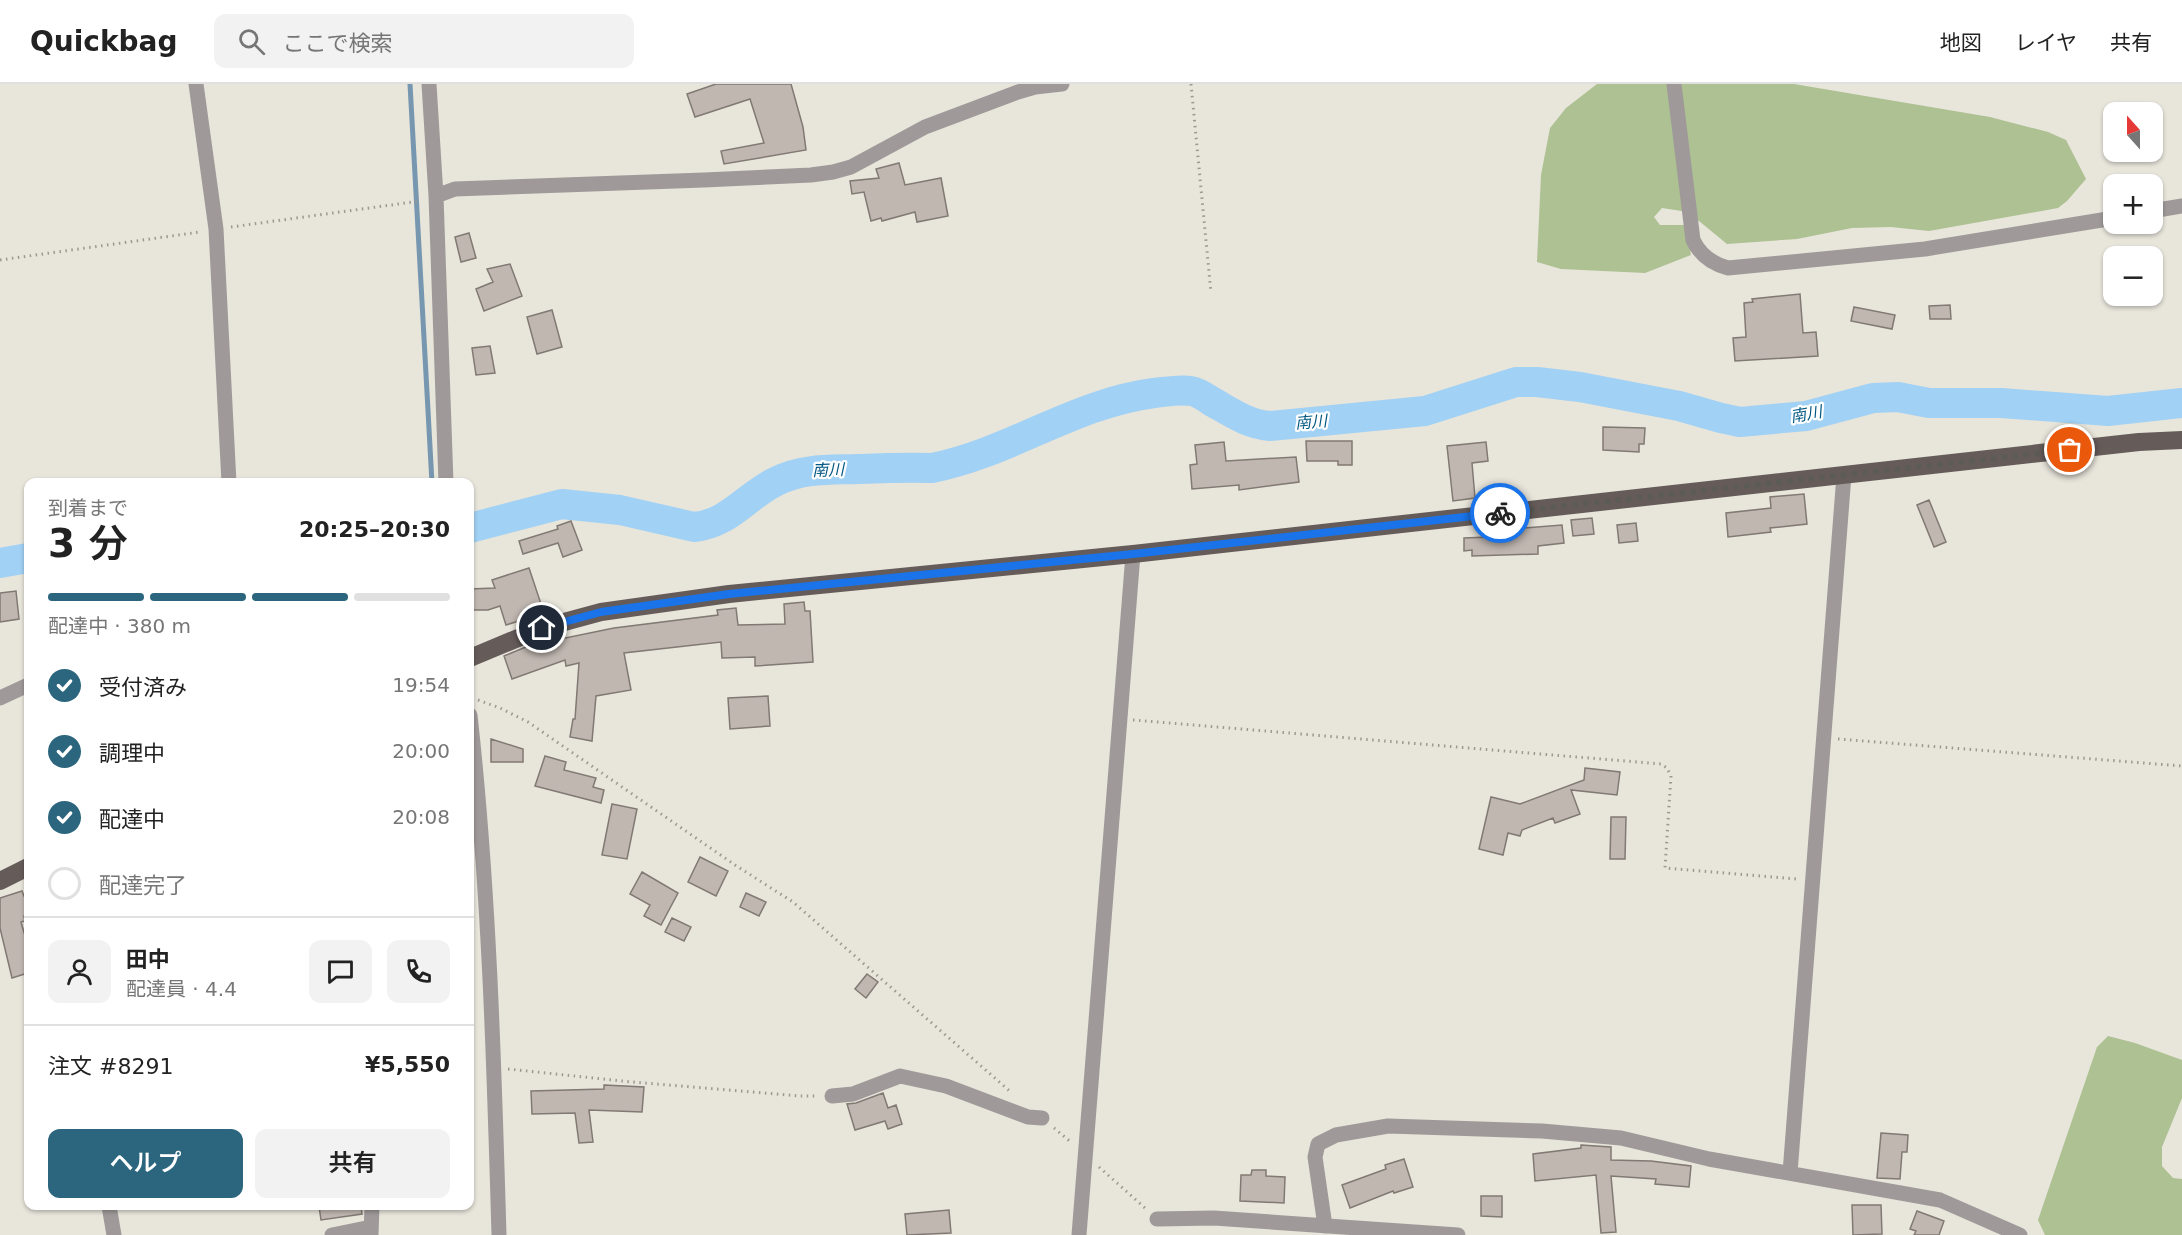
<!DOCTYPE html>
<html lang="ja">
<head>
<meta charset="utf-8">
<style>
	body { margin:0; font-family:"DejaVu Sans","Noto Sans JP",sans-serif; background:#f2f2f2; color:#222; height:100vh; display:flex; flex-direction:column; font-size:22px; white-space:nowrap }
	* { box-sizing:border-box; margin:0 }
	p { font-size:20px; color:#767676 }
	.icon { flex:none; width:33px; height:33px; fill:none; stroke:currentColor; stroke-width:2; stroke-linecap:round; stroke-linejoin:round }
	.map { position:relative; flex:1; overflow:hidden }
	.side { position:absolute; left:24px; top:394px; width:450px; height:732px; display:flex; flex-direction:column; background:#fff; border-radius:12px; box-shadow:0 2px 4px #0004 }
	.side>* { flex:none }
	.needle { width:39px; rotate:339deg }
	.tools { position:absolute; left:2103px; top:18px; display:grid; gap:12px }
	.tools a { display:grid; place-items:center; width:60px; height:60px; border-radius:12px; background:#fff; box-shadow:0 2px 4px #0004; font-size:30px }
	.pin { position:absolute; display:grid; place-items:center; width:51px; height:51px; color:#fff; margin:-26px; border:3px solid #fff; border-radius:50%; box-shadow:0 2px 6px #0007 }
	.courier { position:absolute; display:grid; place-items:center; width:60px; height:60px; margin:-30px; border:4px solid #1a73e8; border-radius:50%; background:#fff; color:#222; box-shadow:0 2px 8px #0007 }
	.head em { font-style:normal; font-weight:600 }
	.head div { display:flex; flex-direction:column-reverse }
	.head { display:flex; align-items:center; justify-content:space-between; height:102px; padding:0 24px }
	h1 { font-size:39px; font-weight:600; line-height:45px }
	.bar { display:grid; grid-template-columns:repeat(4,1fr); gap:9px 6px; align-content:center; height:72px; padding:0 24px }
	.bar i { height:8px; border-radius:4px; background:#e0e0e0 }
	.bar .current { background:#2b667e }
	.bar p { grid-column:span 4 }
	.line { display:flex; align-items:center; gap:15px; padding:0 24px; border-top:2px solid #e0e0e0 }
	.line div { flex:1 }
	.round { display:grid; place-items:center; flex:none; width:63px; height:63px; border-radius:12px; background:#f2f2f2 }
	ol { padding:0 24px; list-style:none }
	li { display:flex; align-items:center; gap:18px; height:66px }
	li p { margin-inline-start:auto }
	li .icon { padding:6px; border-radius:50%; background:#2b667e; color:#fff; stroke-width:4 }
	li:last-child { color:#767676 }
	li i { width:33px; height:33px; border:3px solid #e0e0e0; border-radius:50% }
	.button { display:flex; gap:12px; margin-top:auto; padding:12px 24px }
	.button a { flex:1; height:69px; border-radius:12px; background:#2b667e; color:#fff; font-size:24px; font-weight:600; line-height:69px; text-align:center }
	.button a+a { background:#f2f2f2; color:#222 }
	header { display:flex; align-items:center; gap:36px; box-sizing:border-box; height:84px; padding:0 30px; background:#fff; border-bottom:2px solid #e0e0e0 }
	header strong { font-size:28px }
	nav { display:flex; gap:33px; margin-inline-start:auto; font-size:21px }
	.search { width:420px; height:54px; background:#f2f2f2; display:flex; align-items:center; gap:15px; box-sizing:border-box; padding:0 21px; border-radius:12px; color:#767676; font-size:22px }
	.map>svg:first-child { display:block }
	.green { fill:#adc193 }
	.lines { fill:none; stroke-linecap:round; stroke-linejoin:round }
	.stream { stroke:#7697af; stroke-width:5 }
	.river { stroke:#a1d1f4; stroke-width:30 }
	.building { fill:#c0b7b1; stroke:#817973; stroke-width:1.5 }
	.path { stroke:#9c9992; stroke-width:3; stroke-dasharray:1.5 4.5; stroke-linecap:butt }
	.street { stroke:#9f9a99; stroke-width:15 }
	.primary { stroke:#655c5a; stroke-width:18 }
	.done { stroke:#5d5b56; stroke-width:6; stroke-dasharray:0 10.8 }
	.route { stroke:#1a73e8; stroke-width:8 }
	.labels { text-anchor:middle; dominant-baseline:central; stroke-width:4.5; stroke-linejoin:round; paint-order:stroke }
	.water-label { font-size:16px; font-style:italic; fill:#015783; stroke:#fff }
</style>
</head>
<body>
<header>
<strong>Quickbag</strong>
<div class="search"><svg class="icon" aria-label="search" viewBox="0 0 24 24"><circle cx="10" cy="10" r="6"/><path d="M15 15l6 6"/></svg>ここで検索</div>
<nav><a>地図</a><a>レイヤ</a><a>共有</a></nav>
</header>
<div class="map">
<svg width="2182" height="1151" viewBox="0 0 2182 1151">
	<rect width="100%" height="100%" fill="#e8e5db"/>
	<path class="green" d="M1597,0h197l196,33 58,15 18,8 20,39 -19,22 -9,7 -129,23 -38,-4 -39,1 -55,11 -70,5 -39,-32 -26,-4 -8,9 6,8h26l5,30 -46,18 -84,-4 -24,-7 4,-87 9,-47 16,-20z
		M2108,952l27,7 47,17v38l-20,49v19l11,12 9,1v56h-137l-7,-15 59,-173z"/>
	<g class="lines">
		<path class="stream" d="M410,0l22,399"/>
		<path class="river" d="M470,444l92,-24 58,6 74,17c35,-3 53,-32 83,-46 27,-13 52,-11 81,-12 25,-1 49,-2 74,-1 77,-15 143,-65 222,-75 11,-1 25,-4 37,-2 7,1 14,6 20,10 20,11 36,23 59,25l155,-15 91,-29h21l43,5 99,19 42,12 19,4 66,-6 67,-18 25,-1 31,6h72l107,8 74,-8
			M0,479l28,-5"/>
	</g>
	<path class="building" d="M716,0h75l12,43 3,23 -82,14 -3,-13 43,-8 -14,-44 -55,18 -8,-23z
		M899,79l6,22 36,-7 7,38 -31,6 -2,-10 -33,9 -1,-3 -10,3 -7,-29 -12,2 -2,-13 29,-3 -3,-9z
		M469,149l7,25 -15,4 -6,-25z
		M510,180l12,32 -38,15 -8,-22 17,-7 -6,-13z
		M1800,210l3,39 13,-1 2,24 -83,5 -2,-23 13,-1 -2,-34 9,-1 -1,-3z
		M1950,221l1,14h-21l-1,-13z
		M1854,223l41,8 -3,14 -41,-8z
		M552,226l10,37 -25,7 -10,-37z
		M490,262l5,27 -19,2 -4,-27z
		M1603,343l42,1 -1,16h-5v8l-36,-2z
		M1306,357h46v24h-14v-4h-31z
		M1224,358l2,19 70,-4 3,25 -60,8v-5l-47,4 -2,-24 7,-1 -2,-19z
		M1486,358l2,19 -16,2 3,35 -22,3 -6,-55z
		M1804,410l3,30 -37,4 1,4 -43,5 -2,-24 45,-5 -1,-11z
		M1929,416l17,42 -12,5 -17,-42z
		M1592,434l2,16 -21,2 -2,-16z
		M571,437l11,29 -19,7 -5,-14 -35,11 -4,-13 39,-12 -1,-3z
		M1636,439l2,18 -19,2 -2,-18z
		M1562,441l2,18 -26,3v8l-66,2v-6l-8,1v-13l50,-2 -1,-7z
		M529,484l15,45 -38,12 -6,-19 -12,4h-18v-21l25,-1 -3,-8z
		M16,507l3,28 -19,3v-29z
		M804,518l1,9h5l3,51 -58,4v-9l-33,1 -1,-16 -97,11 7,37 -35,6 -4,45 -22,-4 3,-18h2l4,-56 -13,3 -1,-6 -53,19 -8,-23 41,-17 1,3 68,-14 104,-13 -1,-5 19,-2 2,17 47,-1 -1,-20z
		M768,612l2,30 -40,3 -2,-31z
		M491,655l32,10v13h-32z
		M545,672l21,6 -2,8 32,8 -3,9 11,3 -3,13 -66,-17z
		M1585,684l35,4 -3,23 -46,-5 9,24 -25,9 -2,-5 -31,12 -2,6 -12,-3 -5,22 -24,-6 12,-52 29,7 64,-24z
		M612,720l25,5 -10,50 -25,-4z
		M1611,733h15l-1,42h-15z
		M700,773l28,14 -12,25 -28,-14z
		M642,788l36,21 -17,32 -17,-9 6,-11 -20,-11z
		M22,807l2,5 4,-1v19l-4,2 1,5 -4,1 7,24v27l-16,5 -12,-50v-30z
		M746,809l20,9 -7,14 -19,-9z
		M672,834l19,9 -7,14 -19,-9z
		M867,890l11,8 -12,16 -11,-9z
		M604,1001l40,2 -2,25 -53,-2 4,32 -14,1 -4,-30 -43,1 -1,-23 73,-2z
		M883,1009l5,15 8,-3 6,19 -14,5 -3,-8 -30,9 -8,-26 9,-1z
		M1881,1049l27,2 -1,17h-5l-2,27 -23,-1z
		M1581,1061l30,2v13l40,1 40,5 -2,21 -34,-3 1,-5 -45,-3 5,56 -15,1 -5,-58 -61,6 -2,-27 48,-6z
		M1404,1075l9,28 -19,6 -1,-2 -43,17 -8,-23 44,-16 -1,-4z
		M1252,1086h14v6l19,1 -1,26 -44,-2 1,-26h10z
		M1481,1112h21v21l-21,-1z
		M1852,1121h29l1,29 -29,1z
		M319,1122h42l1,8 -41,6z
		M949,1126l2,23 -44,2 -2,-21z
		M1917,1127l27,10 -5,14h-25l2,-4 -6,-2z"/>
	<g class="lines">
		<path class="path" d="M1191,0l20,209
			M231,143l189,-26
			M0,176l200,-28
			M478,616l22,8 28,14 207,143 58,37 219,191
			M1133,636l528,44 6,4 4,8 -6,92 132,11
			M1838,655l344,27
			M508,985l124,13 168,14h18
			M1054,1044l18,15
			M1099,1083l47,42"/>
		<path class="street" d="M196,0l20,145 13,254
			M429,0l7,112 10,287
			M1674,0l19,156c7,15 20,24 35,28l197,-19 189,-31
			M436,112l19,-7 249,-9 107,-5 22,-3 18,-5 74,-40 93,-35 17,-5 27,-3
			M2152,127l30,-5
			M0,614l28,-13
			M470,631c19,172 24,346 29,520
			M832,1012l21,-2 47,-18 46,10 82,31 14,1
			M1790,1089l54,-698
			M109,1122l5,29
			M1157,1135l57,-1 244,17
			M1325,1142l-10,-69 3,-13 18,-9 52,-9 154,5 79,7 88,21 231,41 80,35
			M332,1151l39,-8
			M371,1151l1,-29
			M1079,1151l54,-681"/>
		<path class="primary" d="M470,574l72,-30 59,-16 128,-18 404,-40 1006,-112 43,-2
			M0,797l28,-14"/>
	</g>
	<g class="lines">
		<path class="done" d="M1500,429l570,-63"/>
		<path class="route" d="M542,544l59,-16 128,-18 404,-40 367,-41"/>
	</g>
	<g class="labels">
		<g class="water-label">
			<text transform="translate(1806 330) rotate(-10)">南川</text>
			<text transform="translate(1311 338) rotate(-5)">南川</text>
			<text transform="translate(828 386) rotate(-2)">南川</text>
		</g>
	</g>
</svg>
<div class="tools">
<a><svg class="needle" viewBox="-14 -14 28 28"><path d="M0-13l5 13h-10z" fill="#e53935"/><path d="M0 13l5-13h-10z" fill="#767676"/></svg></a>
<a>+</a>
<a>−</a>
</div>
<div class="pin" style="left:2070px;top:366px;background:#ea580c"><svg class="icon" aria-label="bag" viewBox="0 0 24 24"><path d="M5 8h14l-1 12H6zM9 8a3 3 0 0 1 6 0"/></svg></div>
<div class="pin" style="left:542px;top:544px;background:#1f2937"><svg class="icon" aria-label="home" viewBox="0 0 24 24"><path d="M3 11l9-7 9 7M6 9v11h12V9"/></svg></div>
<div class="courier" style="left:1500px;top:429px"><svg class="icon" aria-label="bike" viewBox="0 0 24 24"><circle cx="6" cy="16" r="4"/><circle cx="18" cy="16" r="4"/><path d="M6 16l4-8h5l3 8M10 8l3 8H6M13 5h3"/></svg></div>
<section class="side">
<div class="head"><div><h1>3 分</h1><p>到着まで</p></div><em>20:25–20:30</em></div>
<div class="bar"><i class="current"></i><i class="current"></i><i class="current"></i><i></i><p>配達中 · 380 m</p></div>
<ol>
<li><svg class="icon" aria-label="check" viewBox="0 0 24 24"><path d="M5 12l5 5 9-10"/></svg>受付済み<p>19:54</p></li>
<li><svg class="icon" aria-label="check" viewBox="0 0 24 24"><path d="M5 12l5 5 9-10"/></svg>調理中<p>20:00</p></li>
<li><svg class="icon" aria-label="check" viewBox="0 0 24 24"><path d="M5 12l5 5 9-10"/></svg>配達中<p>20:08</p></li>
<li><i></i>配達完了</li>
</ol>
<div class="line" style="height:108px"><a class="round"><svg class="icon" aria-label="person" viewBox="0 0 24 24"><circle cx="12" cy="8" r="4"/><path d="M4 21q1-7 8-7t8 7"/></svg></a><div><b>田中</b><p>配達員 · 4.4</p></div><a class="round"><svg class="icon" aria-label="chat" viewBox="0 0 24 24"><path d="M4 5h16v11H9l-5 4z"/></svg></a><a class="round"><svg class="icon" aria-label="phone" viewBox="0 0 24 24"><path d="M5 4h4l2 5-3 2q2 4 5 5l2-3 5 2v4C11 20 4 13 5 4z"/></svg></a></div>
<div class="line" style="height:78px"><div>注文 #8291</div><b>¥5,550</b></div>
<div class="button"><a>ヘルプ</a><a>共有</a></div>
</section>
</div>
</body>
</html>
